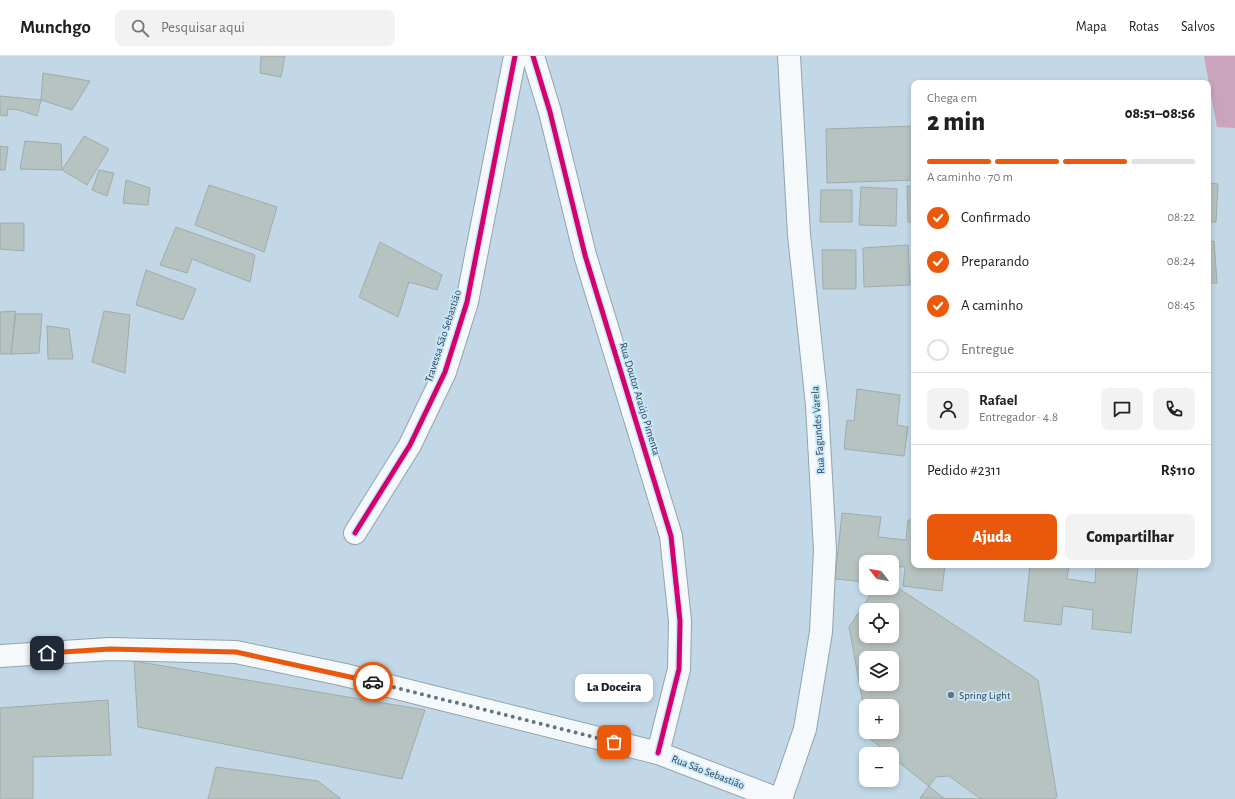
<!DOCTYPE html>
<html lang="pt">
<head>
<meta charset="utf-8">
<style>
	body { margin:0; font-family:"Alegreya Sans",sans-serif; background:#f2f2f2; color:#202124; height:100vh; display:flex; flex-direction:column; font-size:15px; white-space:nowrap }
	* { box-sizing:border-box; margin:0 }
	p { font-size:13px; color:#757577 }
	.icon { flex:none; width:22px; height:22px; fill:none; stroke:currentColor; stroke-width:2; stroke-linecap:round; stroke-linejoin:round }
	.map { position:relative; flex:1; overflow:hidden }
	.panel { position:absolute; left:911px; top:24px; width:300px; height:488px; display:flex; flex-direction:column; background:#fff; border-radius:8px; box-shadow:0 2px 6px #0003 }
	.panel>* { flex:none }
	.needle { width:26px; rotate:301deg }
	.buttons { position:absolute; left:859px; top:499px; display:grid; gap:8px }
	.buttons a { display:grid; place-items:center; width:40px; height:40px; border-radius:8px; background:#fff; box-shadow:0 2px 6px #0003; font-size:20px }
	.pin { position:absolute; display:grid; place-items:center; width:34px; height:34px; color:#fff; margin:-17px; border-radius:8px; box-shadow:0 2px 6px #0006 }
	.courier { position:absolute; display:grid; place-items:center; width:40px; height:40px; margin:-20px; border:3px solid #ea580c; border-radius:50%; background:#fff; color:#222; box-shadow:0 1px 5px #0007 }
	.bubble { position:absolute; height:28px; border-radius:8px; background:#fff; box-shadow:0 2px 6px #0003; font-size:13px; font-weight:800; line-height:28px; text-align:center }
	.head em { font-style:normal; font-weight:800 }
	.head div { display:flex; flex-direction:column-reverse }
	.head { display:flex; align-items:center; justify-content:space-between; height:68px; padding:0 16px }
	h1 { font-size:26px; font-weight:800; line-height:30px }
	.bar { display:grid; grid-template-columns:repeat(4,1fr); gap:6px 4px; align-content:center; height:48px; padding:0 16px }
	.bar i { height:5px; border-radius:3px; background:#e0e0e0 }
	.bar .on { background:#ea580c }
	.bar p { grid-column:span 4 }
	.line { display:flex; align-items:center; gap:10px; padding:0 16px; border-top:1px solid #e0e0e0 }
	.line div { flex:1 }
	.round { display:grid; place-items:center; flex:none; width:42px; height:42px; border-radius:8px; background:#f2f2f2 }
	ol { padding:0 16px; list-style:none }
	li { display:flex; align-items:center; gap:12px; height:44px }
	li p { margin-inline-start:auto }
	li .icon { padding:4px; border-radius:50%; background:#ea580c; color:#fff; stroke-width:4 }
	li:last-child { color:#757577 }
	li i { width:22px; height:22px; border:2px solid #e0e0e0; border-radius:50% }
	.button { display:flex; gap:8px; margin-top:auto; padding:8px 16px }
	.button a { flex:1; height:46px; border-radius:8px; background:#ea580c; color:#fff; font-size:16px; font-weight:800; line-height:46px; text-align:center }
	.button a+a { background:#f2f2f2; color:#202124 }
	header { display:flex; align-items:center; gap:24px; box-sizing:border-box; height:56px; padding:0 20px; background:#fff; border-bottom:1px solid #e0e0e0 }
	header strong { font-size:19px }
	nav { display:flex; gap:22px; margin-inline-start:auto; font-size:14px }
	.search { width:280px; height:36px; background:#f2f2f2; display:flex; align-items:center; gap:10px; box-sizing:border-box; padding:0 14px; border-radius:8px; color:#757577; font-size:15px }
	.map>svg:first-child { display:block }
	.forest { fill:#caa3bd }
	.building { fill:#b7c3c1; stroke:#a0abaa; fill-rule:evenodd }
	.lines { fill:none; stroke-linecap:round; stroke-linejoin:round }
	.street-casing { stroke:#92a3ae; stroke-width:24 }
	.secondary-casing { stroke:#92a3ae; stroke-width:24 }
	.path { stroke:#ccd3d8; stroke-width:2.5; stroke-dasharray:1 3; stroke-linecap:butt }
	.street { stroke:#f6f9fb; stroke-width:22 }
	.secondary { stroke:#f6f9fb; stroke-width:22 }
	.cycleway-casing { stroke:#c7e8fd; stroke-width:8 }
	.cycleway { stroke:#d6006c; stroke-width:5 }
	.done { stroke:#627580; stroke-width:4; stroke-dasharray:0 7.2 }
	.route { stroke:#ea580c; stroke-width:5 }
	.poi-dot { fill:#627580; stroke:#c7e8fd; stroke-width:1.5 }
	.labels { text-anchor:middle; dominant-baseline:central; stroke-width:3.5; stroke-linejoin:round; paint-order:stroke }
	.street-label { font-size:11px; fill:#2e3f49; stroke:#c7e8fd }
	.poi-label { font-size:11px; fill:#2e3f49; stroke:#c7e8fd; text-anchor:start }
</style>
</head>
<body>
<header>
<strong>Munchgo</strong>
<div class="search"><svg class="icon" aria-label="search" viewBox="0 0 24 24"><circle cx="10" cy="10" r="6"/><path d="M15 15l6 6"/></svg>Pesquisar aqui</div>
<nav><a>Mapa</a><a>Rotas</a><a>Salvos</a></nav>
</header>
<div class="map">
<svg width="1235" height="743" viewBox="0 0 1235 743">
	<rect width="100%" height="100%" fill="#c2d8e7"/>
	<path class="forest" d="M1204,0h31v72l-18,-1z"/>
	<path class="building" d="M261,0h24l-4,21 -21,-4z
		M43,17l47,8 -18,29 -31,-10z
		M0,40l41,4 -4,16 -18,-6 -11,-1 -1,7 -7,-1z
		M914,70v54l-87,3 -1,-54z
		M84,80l25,13 -22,36 -25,-15z
		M25,85l36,3 1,26 -42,-1z
		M0,90l8,1 -3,23h-5z
		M99,114l15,3 -7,23 -15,-6z
		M126,124l24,8 -2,17 -25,-2z
		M1208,127l10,1 -2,38h-8z
		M209,129l68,22 -13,45 -69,-27z
		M907,130h7v36h-6z
		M861,131l36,2 -1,37 -37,-1z
		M821,134h31v32h-32z
		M0,167h24v28l-24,-2z
		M176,171l79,28 -5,27 -58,-23 -5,14 -27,-8z
		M1214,185l3,42h-9v-41z
		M380,186l62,33 -5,15 -28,-8 -11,35 -39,-20z
		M908,189l2,40 -46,2 -1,-39z
		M913,189h1v39h-2z
		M822,194h34v39h-33z
		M146,214l50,19 -13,31 -47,-15z
		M16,255l-5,43h-11v-42z
		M104,255l26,4 -5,58 -33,-11z
		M15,258h27l-3,39 -28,1z
		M47,270l22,3 4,30h-25z
		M857,333l43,6 -3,30 11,2 -4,29 -60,-7 3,-29 7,1z
		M842,457l39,4 -3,20 28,3 2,-20h6v45h31l-3,26 -39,-5 2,-19 -13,-1v-4h-26v20l-31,-3z
		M1030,509h39l-2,14 28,4 1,-18h23l19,2 -7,66 -39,-4 1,-19 -30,-4 -2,19 -37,-4z
		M892,528l146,96 19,117 -2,2h-110l-53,-42v-3h-3l-19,-15 -2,-7h24v-26h-26v13l-17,-92 26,-39h17zM866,554h26v26h-26zM866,602h26v26h-26z
		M134,605l291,49 -23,69 -264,-52z
		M108,644l3,55 -78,2v42h-33v-91z
		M216,711l102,14 23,18h-133z
		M949,720l32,23 -61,-1 16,-21z"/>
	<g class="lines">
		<g class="street-casing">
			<path id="street" d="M533,0l17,56 35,143 86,281 9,85 -1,48 -21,84
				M355,477l55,-88 35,-73 22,-70 48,-246"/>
		</g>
		<g class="secondary-casing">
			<path id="secondary" d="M0,600l110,-7 126,3 109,23 313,78 120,46
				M781,743l24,-70 16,-97 4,-82 -8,-145 -18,-170 -10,-179"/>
		</g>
		<path class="path" d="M1208,172h4
			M827,179l87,-2"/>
		<use href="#street" class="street"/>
		<use href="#secondary" class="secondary"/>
		<g class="cycleway-casing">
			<path id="cycleway" d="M533,0l17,56 35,143 86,281 9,85 -1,48 -21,84
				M355,477l55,-88 35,-73 22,-70 48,-246"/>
		</g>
		<use href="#cycleway" class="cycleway"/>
	</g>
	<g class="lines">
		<path class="done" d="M373,626l241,60"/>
		<path class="route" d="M47,597l63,-4 126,3 137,30"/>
	</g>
	<circle class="poi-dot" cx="951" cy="639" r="4"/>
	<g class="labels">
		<g class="street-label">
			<text transform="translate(443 280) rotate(-72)">Travessa São Sebastião</text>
			<text transform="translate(640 343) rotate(73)">Rua Doutor Araújo Pimenta</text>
			<text transform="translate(818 374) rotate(-94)">Rua Fagundes Varela</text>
			<text transform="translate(708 716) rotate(21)">Rua São Sebastião</text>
		</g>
		<g class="poi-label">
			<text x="959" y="639">Spring Light</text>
		</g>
	</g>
</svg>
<div class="buttons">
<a><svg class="needle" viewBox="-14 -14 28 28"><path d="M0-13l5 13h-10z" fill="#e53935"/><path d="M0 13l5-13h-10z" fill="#757577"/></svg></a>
<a><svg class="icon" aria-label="locate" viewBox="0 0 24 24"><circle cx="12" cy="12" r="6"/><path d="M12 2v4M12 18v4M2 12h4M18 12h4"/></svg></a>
<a><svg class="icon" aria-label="layers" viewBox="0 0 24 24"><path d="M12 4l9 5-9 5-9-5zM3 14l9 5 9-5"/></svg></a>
<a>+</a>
<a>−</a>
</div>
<div class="pin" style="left:614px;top:686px;background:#ea580c"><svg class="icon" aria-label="bag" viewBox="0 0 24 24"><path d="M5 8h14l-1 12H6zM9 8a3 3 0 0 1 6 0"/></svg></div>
<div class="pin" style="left:47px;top:597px;background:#1f2937"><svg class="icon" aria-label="home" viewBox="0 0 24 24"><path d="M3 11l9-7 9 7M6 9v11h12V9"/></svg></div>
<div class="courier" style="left:373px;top:626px"><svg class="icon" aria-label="car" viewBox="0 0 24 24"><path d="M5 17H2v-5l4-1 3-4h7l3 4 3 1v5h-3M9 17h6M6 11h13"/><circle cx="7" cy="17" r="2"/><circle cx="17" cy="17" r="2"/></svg></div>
<div class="bubble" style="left:575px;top:618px;width:78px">La Doceira</div>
<section class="panel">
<div class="head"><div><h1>2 min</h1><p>Chega em</p></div><em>08:51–08:56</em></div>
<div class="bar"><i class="on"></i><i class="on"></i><i class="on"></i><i></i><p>A caminho · 70 m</p></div>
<ol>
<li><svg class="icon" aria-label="check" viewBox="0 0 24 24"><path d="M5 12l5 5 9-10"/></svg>Confirmado<p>08:22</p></li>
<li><svg class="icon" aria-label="check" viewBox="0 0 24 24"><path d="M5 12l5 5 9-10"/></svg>Preparando<p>08:24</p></li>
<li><svg class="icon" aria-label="check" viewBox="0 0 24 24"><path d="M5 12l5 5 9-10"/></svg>A caminho<p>08:45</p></li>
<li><i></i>Entregue</li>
</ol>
<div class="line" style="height:72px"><a class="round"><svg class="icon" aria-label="person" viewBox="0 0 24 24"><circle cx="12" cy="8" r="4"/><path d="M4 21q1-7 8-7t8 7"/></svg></a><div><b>Rafael</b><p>Entregador · 4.8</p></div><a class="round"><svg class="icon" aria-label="chat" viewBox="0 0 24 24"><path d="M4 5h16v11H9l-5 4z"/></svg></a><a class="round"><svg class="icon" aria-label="phone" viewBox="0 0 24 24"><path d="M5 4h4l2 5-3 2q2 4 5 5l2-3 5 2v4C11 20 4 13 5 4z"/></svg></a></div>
<div class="line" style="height:52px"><div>Pedido #2311</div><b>R$110</b></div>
<div class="button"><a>Ajuda</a><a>Compartilhar</a></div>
</section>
</div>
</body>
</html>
